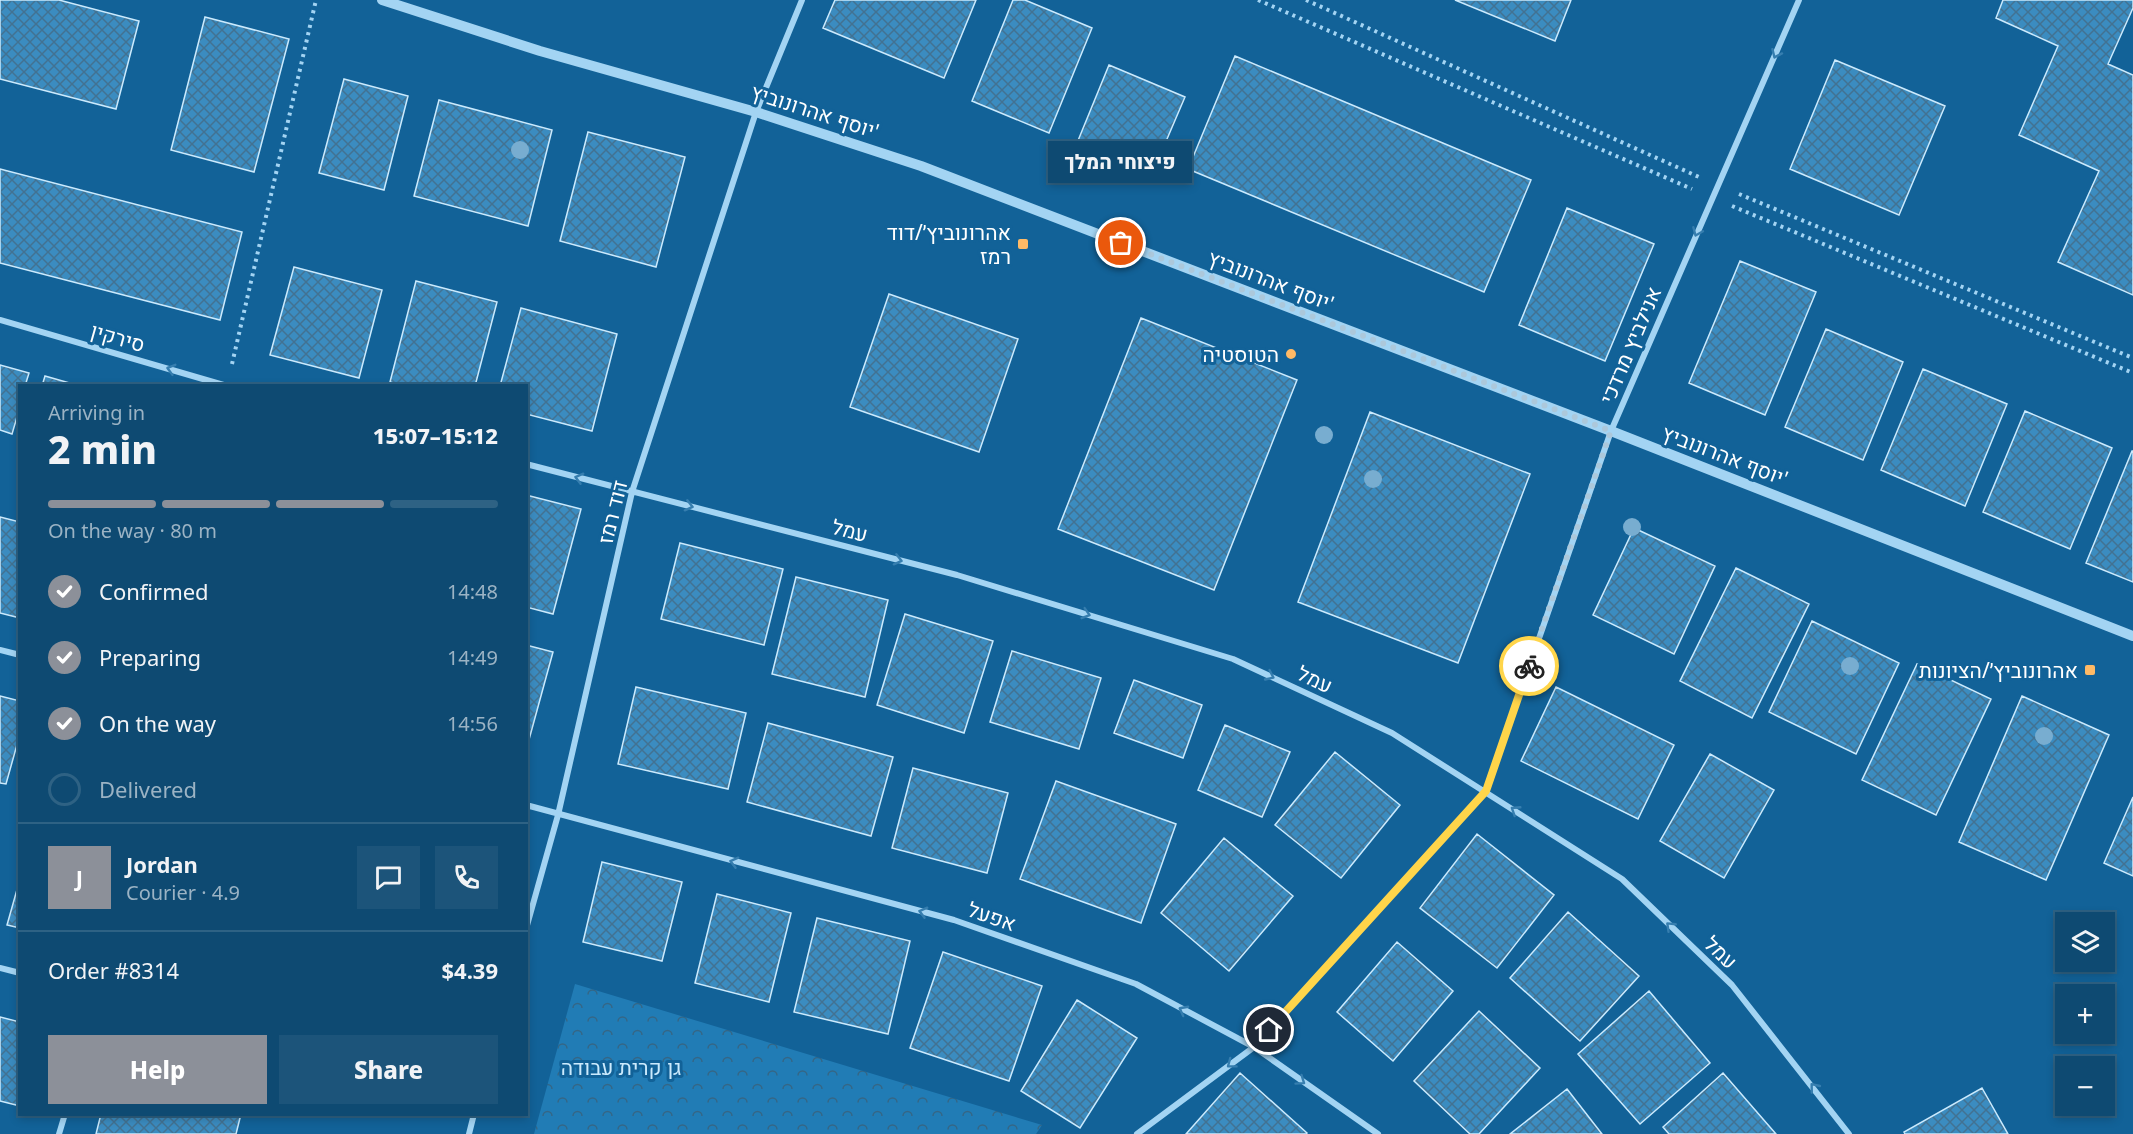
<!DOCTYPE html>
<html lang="en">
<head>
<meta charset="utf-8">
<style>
	body { margin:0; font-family:"Noto Sans",Heebo,sans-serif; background:#1c547a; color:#f1f3f6; height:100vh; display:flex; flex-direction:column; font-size:22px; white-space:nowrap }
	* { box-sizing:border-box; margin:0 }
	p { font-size:20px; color:#9bb3c4 }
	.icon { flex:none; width:33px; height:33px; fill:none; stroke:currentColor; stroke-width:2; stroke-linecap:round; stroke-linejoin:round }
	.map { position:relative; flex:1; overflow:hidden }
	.side { position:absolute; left:18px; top:384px; width:510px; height:732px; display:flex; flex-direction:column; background:#0e4a72; border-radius:0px; box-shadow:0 3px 9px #0003,0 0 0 2px #2e6284 }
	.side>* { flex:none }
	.buttons { position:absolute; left:2055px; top:912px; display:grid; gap:12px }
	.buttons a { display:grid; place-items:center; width:60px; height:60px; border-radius:0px; background:#0e4a72; box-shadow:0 3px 9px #0003,0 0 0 2px #2e6284; font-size:30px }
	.pin { position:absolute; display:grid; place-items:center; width:51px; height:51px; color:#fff; margin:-26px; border:3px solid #fff; border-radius:50%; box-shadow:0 2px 6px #0007 }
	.courier { position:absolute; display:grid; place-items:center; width:60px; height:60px; margin:-30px; border:4px solid #ffd54a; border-radius:50%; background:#fff; color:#222; box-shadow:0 2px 8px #0007 }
	.bubble { position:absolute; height:42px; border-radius:0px; background:#0e4a72; box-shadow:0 3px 9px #0003,0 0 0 2px #2e6284; font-size:20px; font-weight:800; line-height:42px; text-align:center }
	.headline em { font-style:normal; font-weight:800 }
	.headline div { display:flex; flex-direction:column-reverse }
	.headline { display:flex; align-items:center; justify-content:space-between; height:102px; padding:0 30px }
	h1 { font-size:39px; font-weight:800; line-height:45px }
	.bar { display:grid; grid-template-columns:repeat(4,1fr); gap:9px 6px; align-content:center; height:72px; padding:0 30px }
	.bar i { height:8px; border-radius:4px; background:#2e6284 }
	.bar .selected { background:#8c9099 }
	.bar p { grid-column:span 4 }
	.line { display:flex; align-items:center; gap:15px; padding:0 30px; border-top:2px solid #2e6284 }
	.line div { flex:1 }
	.round { display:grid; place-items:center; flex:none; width:63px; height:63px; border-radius:0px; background:#1c547a }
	ol { padding:0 30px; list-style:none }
	li { display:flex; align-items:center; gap:18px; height:66px }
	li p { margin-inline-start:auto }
	li .icon { padding:6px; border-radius:50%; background:#8c9099; color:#fff; stroke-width:4 }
	li:last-child { color:#9bb3c4 }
	li i { width:33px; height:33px; border:3px solid #2e6284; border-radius:50% }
	.cta { display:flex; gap:12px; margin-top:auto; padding:12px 30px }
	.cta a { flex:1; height:69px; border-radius:0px; background:#8c9099; color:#fff; font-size:24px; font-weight:800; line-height:69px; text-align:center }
	.cta a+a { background:#1c547a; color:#f1f3f6 }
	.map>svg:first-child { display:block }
	.park { fill:url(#park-crowns) }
	.building { fill:url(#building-cross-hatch); stroke:#cbeafd; stroke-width:1.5 }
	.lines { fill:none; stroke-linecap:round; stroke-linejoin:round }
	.path { stroke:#a3d4f3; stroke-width:4; stroke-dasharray:3 4.5; stroke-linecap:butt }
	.minor { stroke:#a3d4f3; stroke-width:6 }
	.tertiary { stroke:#a3d4f3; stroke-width:10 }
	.tree { fill:#78add0 }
	.oneway { stroke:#367eaf }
	.done { stroke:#acc8db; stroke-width:6; stroke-dasharray:0 10.8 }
	.route { stroke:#ffd54a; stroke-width:8 }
	.poi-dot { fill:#ffba66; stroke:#126298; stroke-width:2 }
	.labels { text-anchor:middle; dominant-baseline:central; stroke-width:6; stroke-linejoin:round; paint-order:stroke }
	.street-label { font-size:21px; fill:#fff; stroke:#126298 }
	.poi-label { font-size:21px; fill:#fff; stroke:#126298; text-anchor:end }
	.park-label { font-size:21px; fill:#cbeafd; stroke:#126298 }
</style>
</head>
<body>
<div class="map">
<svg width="2133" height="1134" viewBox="0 0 2133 1134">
	<defs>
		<pattern id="park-crowns" width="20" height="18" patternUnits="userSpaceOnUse" patternTransform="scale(1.5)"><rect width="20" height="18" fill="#217cb5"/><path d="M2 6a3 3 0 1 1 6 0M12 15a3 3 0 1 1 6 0" fill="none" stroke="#346686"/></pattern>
		<pattern id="building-cross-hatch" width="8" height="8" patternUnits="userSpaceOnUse" patternTransform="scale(1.5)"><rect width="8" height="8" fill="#3b8cc0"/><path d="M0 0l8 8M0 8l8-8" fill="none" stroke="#427292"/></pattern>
	</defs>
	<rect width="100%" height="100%" fill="#126298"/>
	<path class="park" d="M575,984l467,141 -6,9h-502z"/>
	<path class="building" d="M0,0h59l80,21 -23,88 -116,-30z
		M835,0h141l-32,78 -121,-50z
		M1013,0h12l67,28 -43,105 -77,-32z
		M1455,0h116l-16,41z
		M2003,0h130v8l-25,56 25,11v220l-75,-33 41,-91 -80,-36 39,-89 -62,-28z
		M205,17l84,22 -35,133 -83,-22z
		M1235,56l296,124 -47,112 -296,-123z
		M1835,60l110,46 -46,109 -109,-46z
		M1109,65l76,32 -33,77 -75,-31z
		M344,79l64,17 -24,94 -65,-17z
		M439,100l113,30 -24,96 -114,-30z
		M588,132l97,25 -29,110 -96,-26z
		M0,169l242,63 -22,88 -220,-57z
		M1567,208l87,36 -49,117 -86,-36z
		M1740,261l76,31 -51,123 -76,-32z
		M294,267l88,23 -23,88 -89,-23z
		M416,281l81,21 -22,84h-72l-13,-4z
		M889,294l129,45 -39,113 -129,-45z
		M521,308l96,26 -25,97 -66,-17v-28h-26z
		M1141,318l156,62 -83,210 -156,-61z
		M1826,329l77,33 -40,98 -78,-33z
		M0,365l29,8 -4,13h-5v21l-8,27 -12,-4z
		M1923,369l84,35 -42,102 -84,-36z
		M45,376l35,10h-38z
		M2025,411l87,37 -42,101 -87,-37z
		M1370,412l160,62 -72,189 -160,-61z
		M2132,451h1v131l-47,-19z
		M526,495l55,14 -28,105 -27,-7z
		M0,517l20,5v96l-20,-5z
		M1634,528l81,38 -41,88 -81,-39z
		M680,543l103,26 -19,76 -103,-26z
		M1736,568l73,36 -57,114 -72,-37z
		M796,577l92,23 -23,97 -93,-23z
		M905,614l88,27 -29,92 -87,-28z
		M1812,621l87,42 -43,91 -87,-42z
		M526,645l27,7 -26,95h-1z
		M1012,651l89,27 -22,71 -89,-27z
		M1917,664l74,35 -55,116 -74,-35z
		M1134,680l68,25 -19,53 -69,-25z
		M636,687l110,26 -18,76 -110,-25z
		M1556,687l118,58 -36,74 -117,-58z
		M0,696l20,5v33l-14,50 -6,-1z
		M2022,696l87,39 -63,145 -87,-38z
		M768,723l125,34 -22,79 -124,-34z
		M1225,725l65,27 -28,65 -64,-27z
		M1335,752l65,53 -59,73 -66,-53z
		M1710,754l64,36 -50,88 -64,-37z
		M913,768l95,25 -21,80 -95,-25z
		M1056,781l120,43 -35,99 -121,-44z
		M2133,797v79l-29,-13z
		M1477,834l77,61 -57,73 -77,-60z
		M1224,838l69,58 -64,75 -68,-58z
		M602,862l80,20 -20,79 -79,-19z
		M20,879v49l-13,-3z
		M717,894l74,19 -22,89 -74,-19z
		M1568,912l71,64 -59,65 -70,-63z
		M817,918l93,23 -22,93 -94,-22z
		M1397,942l56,49 -60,70 -56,-49z
		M943,952l99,34 -33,95 -99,-33z
		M1649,991l61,72 -70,61 -62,-70z
		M1077,1000l60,38 -57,90 -59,-37z
		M1479,1011l61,57 -61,66h-9l-56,-53z
		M0,1017l20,5v84l-20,-5z
		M1240,1073l67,60 -1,1h-120z
		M1723,1073l53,61h-107l-6,-7z
		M1982,1088l26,46h-103l-1,-2z
		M1567,1089l35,45h-92z
		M101,1114h140l-5,20h-140z"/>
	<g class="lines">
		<path class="path" d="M1258,0l434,189
			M1306,0l393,177
			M1739,194l394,164
			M1732,206l401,167
			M232,364l84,-364"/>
		<path class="minor" d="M0,320l227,66
			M526,464l431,111 276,84 159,74 230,146 110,106 117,149
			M0,650l20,5
			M526,805l428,115 182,64 118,63 124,87
			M526,929l32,-114 74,-323 124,-380 46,-112
			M0,968l20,5
			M59,1134l6,-20
			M469,1134l5,-20
			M1137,1134l117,-87 232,-256 125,-360 188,-431"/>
		<path class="tertiary" d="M382,0l158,51 216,61 165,54 690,265 522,205"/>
	</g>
	<g class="tree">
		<circle cx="520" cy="150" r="9"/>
		<circle cx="1324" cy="435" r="9"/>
		<circle cx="1373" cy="479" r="9"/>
		<circle cx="1632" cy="527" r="9"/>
		<circle cx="1850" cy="666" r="9"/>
		<circle cx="2044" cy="736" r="9"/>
	</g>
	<defs><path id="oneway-chevron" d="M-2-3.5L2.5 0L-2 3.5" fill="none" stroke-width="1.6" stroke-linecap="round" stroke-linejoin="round" transform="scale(1.5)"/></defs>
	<g class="oneway">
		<use href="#oneway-chevron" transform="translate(1776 54) rotate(114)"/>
		<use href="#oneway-chevron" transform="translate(1697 232) rotate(113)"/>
		<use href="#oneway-chevron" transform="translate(171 369) rotate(-164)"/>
		<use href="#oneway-chevron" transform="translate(579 478) rotate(-165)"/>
		<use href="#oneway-chevron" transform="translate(689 506) rotate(14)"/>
		<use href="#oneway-chevron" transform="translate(898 560) rotate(14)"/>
		<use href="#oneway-chevron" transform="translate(1086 614) rotate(17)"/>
		<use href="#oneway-chevron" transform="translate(1270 676) rotate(25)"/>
		<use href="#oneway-chevron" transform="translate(1515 810) rotate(-147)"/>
		<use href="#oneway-chevron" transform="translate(734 862) rotate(-165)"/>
		<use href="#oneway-chevron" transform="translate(923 912) rotate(-165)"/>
		<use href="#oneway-chevron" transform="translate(1670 926) rotate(-136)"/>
		<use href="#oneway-chevron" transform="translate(1183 1010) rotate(-152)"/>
		<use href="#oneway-chevron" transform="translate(1231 1064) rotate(143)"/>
		<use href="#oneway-chevron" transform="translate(1301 1081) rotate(35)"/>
		<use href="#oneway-chevron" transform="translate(1814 1087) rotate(-129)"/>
	</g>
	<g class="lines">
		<path class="done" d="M1121,243l490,188 -82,235"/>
		<path class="route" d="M1269,1030l217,-239 43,-125"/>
	</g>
	<g class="poi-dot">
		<rect x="1017" y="238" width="12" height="12" rx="3"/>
		<circle cx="1291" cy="354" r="6"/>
		<rect x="2084" y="664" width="12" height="12" rx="3"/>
	</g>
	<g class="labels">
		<g class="street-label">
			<text transform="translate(815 111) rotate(18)">יוסף אהרונוביץ'</text>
			<text transform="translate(1271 280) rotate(21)">יוסף אהרונוביץ'</text>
			<text transform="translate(118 337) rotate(16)">סירקין</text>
			<text transform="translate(1630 345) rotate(-67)">אנילביץ מרדכי</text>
			<text transform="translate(1725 455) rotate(21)">יוסף אהרונוביץ'</text>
			<text transform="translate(612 512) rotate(-76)">דוד רמז</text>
			<text transform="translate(850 530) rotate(14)">עמל</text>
			<text transform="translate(1315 679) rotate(25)">עמל</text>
			<text transform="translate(992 916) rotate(19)">אפעל</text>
			<text transform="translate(1721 952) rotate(44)">עמל</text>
		</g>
		<g class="poi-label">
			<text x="1011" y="232">אהרונוביץ׳/דוד<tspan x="1011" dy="24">רמז</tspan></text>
			<text x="1279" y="354">הטוסטיה</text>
			<text x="2078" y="670">אהרונוביץ׳/הציונות</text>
		</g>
		<g class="park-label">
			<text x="621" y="1067">גן קרית עבודה</text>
		</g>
	</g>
</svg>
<div class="buttons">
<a><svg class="icon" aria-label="layers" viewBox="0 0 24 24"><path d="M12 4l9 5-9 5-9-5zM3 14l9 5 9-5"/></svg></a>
<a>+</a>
<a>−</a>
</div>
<div class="pin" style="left:1121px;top:243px;background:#ea580c"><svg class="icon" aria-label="bag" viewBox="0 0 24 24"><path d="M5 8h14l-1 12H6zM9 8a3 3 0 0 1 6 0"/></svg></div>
<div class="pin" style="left:1269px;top:1030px;background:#1f2937"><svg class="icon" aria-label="home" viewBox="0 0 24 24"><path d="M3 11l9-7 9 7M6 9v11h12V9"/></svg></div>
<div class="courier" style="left:1529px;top:666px"><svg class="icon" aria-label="bike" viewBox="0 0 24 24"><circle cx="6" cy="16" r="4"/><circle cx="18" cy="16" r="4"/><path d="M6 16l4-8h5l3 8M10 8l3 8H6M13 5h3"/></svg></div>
<div class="bubble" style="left:1048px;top:141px;width:144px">פיצוחי המלך</div>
<section class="side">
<div class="headline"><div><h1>2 min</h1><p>Arriving in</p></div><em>15:07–15:12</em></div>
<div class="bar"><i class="selected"></i><i class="selected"></i><i class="selected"></i><i></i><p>On the way · 80 m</p></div>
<ol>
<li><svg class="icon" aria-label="check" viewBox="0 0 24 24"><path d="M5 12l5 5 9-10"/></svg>Confirmed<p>14:48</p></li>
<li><svg class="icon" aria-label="check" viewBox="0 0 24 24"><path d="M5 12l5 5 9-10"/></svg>Preparing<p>14:49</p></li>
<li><svg class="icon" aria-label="check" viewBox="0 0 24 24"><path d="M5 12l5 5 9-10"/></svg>On the way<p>14:56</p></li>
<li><i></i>Delivered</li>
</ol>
<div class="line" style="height:108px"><b class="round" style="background:#8c9099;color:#fff">J</b><div><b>Jordan</b><p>Courier · 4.9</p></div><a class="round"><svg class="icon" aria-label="chat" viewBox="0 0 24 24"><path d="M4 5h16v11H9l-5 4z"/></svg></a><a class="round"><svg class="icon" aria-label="phone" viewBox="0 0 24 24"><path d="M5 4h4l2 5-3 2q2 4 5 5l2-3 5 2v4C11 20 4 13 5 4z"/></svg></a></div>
<div class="line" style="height:78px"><div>Order #8314</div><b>$4.39</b></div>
<div class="cta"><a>Help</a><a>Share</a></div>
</section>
</div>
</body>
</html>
